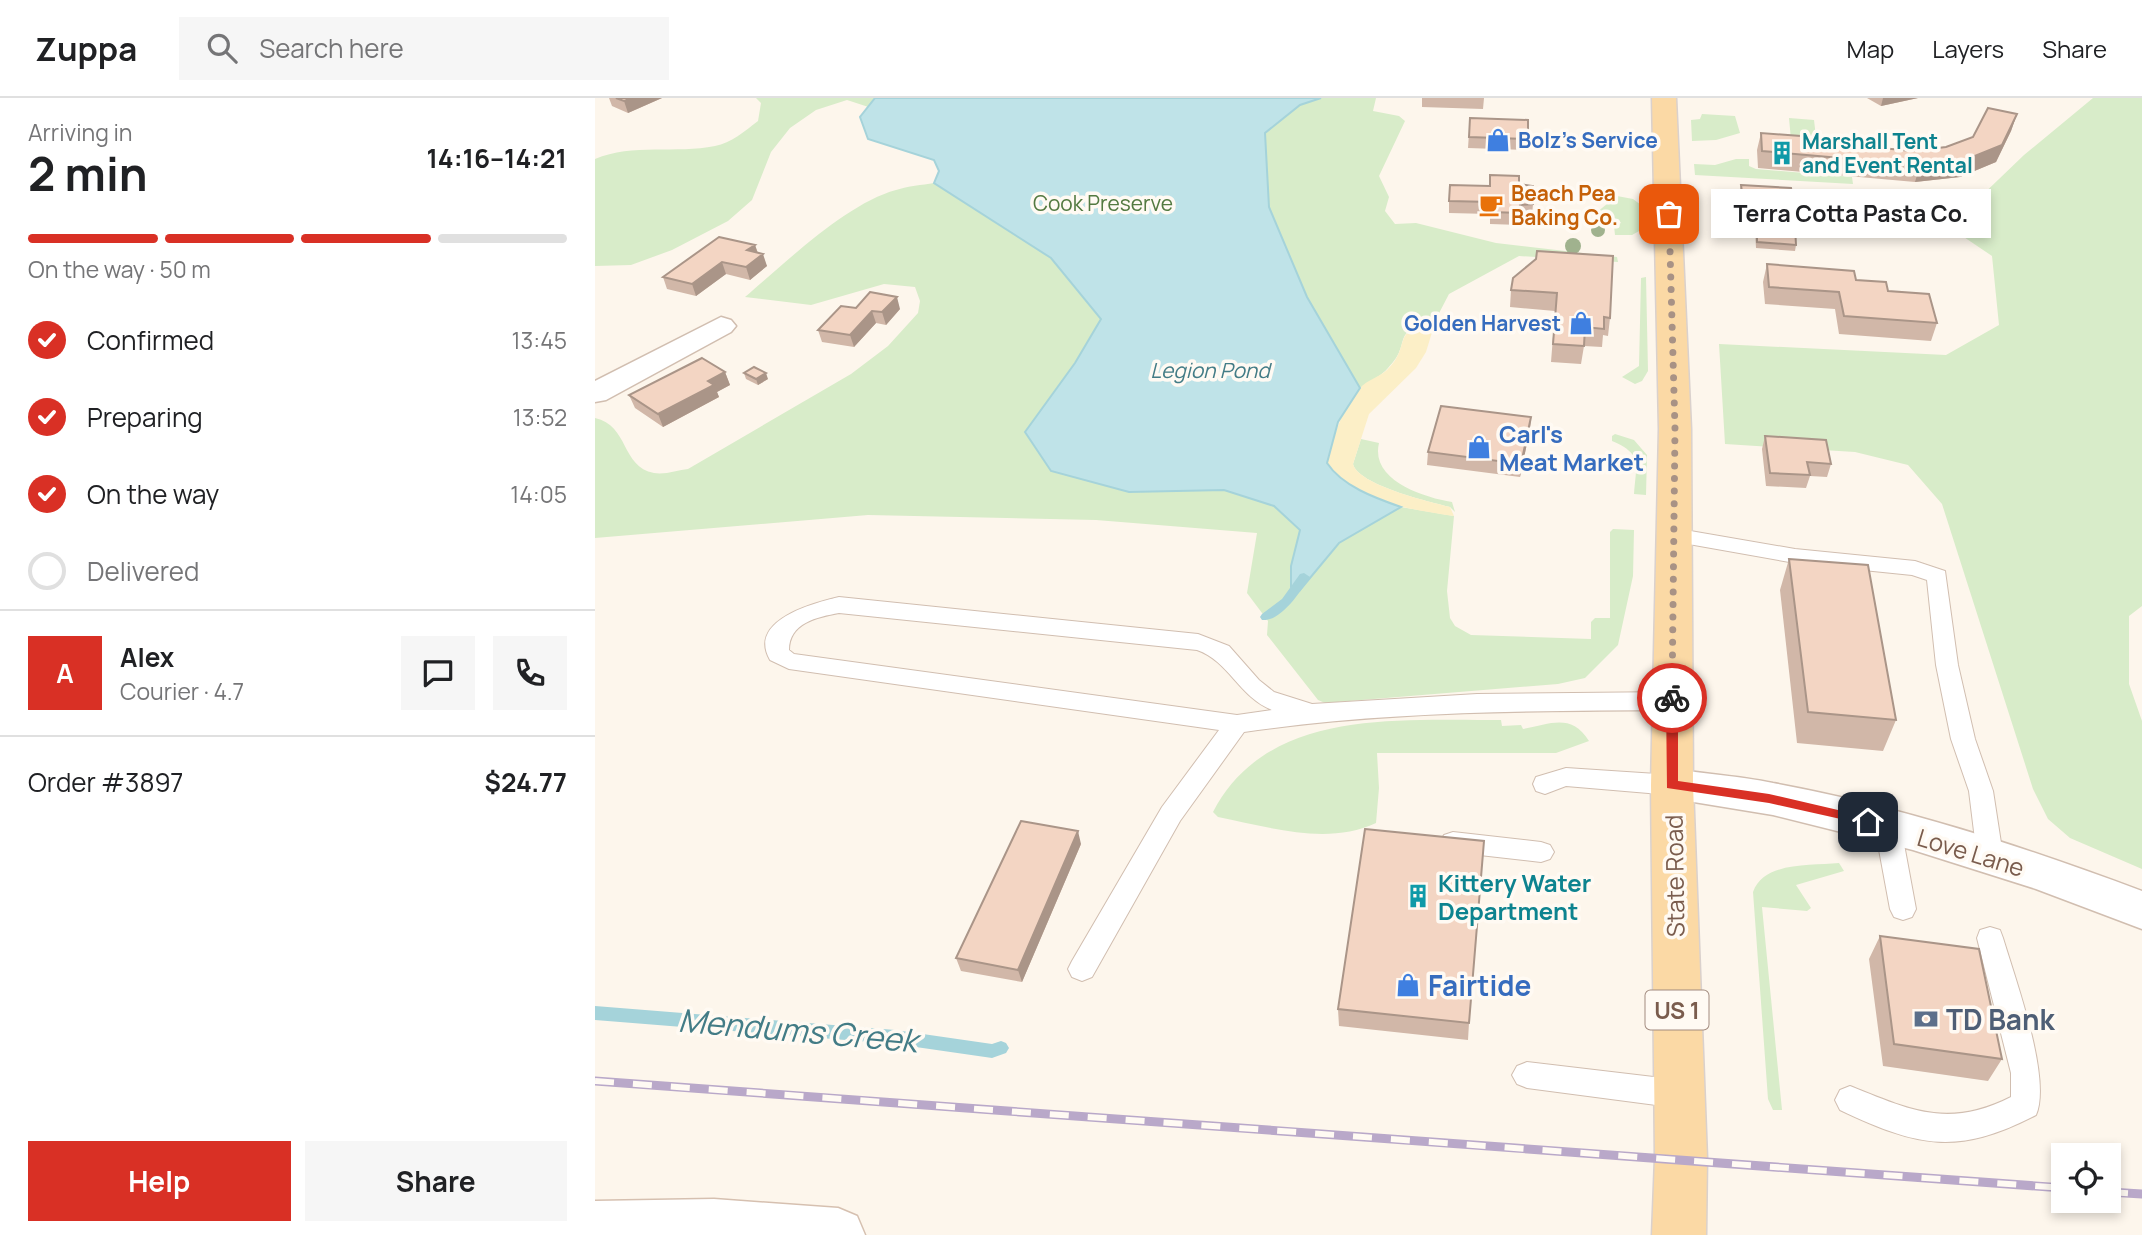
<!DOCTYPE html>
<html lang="en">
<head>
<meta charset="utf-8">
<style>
	body { margin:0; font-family:Manrope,sans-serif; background:#f6f6f6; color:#202124; height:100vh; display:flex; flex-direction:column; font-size:26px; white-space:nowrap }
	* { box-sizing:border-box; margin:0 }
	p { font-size:23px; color:#757577 }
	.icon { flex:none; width:38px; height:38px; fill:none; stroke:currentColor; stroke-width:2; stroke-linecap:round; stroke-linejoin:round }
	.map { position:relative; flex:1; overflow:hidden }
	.sheet { display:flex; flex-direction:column; background:#fff; width:595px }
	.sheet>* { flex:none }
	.controls { position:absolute; left:1456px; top:1045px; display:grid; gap:14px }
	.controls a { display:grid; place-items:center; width:70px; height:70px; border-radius:0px; background:#fff; box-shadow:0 4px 10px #0003; font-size:35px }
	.pin { position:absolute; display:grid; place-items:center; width:60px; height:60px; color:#fff; margin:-30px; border-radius:14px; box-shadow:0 4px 10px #0006 }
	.courier { position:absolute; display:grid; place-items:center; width:70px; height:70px; margin:-35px; border:5px solid #d93025; border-radius:50%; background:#fff; color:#222; box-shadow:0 2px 9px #0007 }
	.bubble { position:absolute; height:49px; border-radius:0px; background:#fff; box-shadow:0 4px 10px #0003; font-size:23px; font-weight:700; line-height:49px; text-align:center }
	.head em { font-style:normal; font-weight:700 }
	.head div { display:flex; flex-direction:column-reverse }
	.head { display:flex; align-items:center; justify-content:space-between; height:119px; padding:0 28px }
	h1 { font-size:46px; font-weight:700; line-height:52px }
	.bar { display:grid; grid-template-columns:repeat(4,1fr); gap:10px 7px; align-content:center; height:84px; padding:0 28px }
	.bar i { height:9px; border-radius:5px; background:#e0e0e0 }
	.bar .selected { background:#d93025 }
	.bar p { grid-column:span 4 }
	.line { display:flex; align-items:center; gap:18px; padding:0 28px; border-top:2px solid #e0e0e0 }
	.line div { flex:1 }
	.round { display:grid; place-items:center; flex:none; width:74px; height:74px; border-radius:0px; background:#f6f6f6 }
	ol { padding:0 28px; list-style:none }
	li { display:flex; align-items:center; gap:21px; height:77px }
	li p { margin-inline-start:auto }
	li .icon { padding:7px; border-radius:50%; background:#d93025; color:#fff; stroke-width:4 }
	li:last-child { color:#757577 }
	li i { width:38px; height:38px; border:4px solid #e0e0e0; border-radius:50% }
	.action { display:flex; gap:14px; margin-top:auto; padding:14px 28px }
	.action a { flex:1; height:80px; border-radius:0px; background:#d93025; color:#fff; font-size:28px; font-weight:700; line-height:80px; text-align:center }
	.action a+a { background:#f6f6f6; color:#202124 }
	header { display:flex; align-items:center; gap:42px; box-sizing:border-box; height:98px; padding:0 35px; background:#fff; border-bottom:2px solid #e0e0e0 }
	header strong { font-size:33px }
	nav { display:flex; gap:38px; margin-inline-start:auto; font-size:24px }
	.search { width:490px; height:63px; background:#f6f6f6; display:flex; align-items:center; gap:18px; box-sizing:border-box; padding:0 24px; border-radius:0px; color:#757577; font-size:26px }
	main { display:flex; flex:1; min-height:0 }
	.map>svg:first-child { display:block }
	.green { fill:#d8ecc9 }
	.sand { fill:#fcefc7 }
	.water { fill:#bfe3e8; stroke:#a5d3da; stroke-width:2 }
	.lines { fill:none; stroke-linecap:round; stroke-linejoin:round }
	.stream { fill:#a5d3da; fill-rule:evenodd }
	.service-casing { stroke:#d1beb0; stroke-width:2 }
	.minor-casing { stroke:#d1beb0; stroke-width:3 }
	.secondary-casing { stroke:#d6c0b0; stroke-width:3 }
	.primary-casing { stroke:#dad1cd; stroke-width:3 }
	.service { fill:#fff; fill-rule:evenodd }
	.minor { fill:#fff; fill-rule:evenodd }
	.secondary { fill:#fff; fill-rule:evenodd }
	.primary { fill:#fbd9a5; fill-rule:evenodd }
	.rail-casing { stroke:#b9a8c9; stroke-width:9 }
	.rail { stroke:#fffaf3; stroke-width:6; stroke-dasharray:19; stroke-linecap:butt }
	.tree { fill:#a0b28e }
	.wall { fill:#d1b7a8 }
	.shaded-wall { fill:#aa9588 }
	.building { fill:#f3d5c3; stroke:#aa9588; stroke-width:2 }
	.route { fill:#d93025 }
	.done { stroke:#a89285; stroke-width:7; stroke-dasharray:0 12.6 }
	.labels { text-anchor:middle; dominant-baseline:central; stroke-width:7; stroke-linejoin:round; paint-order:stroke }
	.far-shop-label { font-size:21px; font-weight:bold; fill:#366cbe; stroke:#fffaf3; text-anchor:start }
	.far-culture-label { font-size:21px; font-weight:bold; fill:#0d838f; stroke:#fffaf3; text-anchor:start }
	.far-food-label { font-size:21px; font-weight:bold; fill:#c56008; stroke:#fffaf3; text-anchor:start }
	.far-park-label { font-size:21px; fill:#537a41; stroke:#fffaf3 }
	.far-water-label { font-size:21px; font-style:italic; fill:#437c86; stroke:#fffaf3 }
	.shield { fill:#fffaf3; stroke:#a28b7f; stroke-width:2 }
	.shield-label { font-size:23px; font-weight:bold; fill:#7a5c4d }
	.shop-label { font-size:24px; font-weight:bold; fill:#366cbe; stroke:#fffaf3; text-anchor:start }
	.street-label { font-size:24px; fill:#7a5c4d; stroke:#fffaf3 }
	.culture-label { font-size:24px; font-weight:bold; fill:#0d838f; stroke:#fffaf3; text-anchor:start }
	.near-shop-label { font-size:28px; font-weight:bold; fill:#366cbe; stroke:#fffaf3; text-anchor:start }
	.near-service-label { font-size:28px; font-weight:bold; fill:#4e5e75; stroke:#fffaf3; text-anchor:start }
	.near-water-label { font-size:32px; font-style:italic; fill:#437c86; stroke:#fffaf3 }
</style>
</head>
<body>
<header>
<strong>Zuppa</strong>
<div class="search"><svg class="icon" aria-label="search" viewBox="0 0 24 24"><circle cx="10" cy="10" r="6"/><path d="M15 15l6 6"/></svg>Search here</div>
<nav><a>Map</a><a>Layers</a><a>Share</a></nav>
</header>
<main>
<section class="sheet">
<div class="head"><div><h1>2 min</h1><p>Arriving in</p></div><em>14:16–14:21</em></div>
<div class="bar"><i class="selected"></i><i class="selected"></i><i class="selected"></i><i></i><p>On the way · 50 m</p></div>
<ol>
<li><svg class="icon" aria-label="check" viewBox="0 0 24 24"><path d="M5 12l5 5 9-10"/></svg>Confirmed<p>13:45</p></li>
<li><svg class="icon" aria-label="check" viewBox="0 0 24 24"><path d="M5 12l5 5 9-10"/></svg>Preparing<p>13:52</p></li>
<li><svg class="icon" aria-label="check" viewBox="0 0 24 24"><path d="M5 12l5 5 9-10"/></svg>On the way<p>14:05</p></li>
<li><i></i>Delivered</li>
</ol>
<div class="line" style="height:126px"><b class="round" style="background:#d93025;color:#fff">A</b><div><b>Alex</b><p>Courier · 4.7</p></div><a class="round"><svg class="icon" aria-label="chat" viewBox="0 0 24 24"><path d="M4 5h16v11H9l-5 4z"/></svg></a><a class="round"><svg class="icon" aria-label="phone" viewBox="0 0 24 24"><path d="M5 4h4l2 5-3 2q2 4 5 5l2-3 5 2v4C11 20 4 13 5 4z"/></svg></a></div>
<div class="line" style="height:91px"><div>Order #3897</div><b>$24.77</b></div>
<div class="action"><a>Help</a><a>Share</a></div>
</section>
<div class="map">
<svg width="1547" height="1137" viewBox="0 0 1547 1137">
	<rect width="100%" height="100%" fill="#fdf6ec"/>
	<path class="green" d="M161,0h620l-3,13 26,5 6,5 -26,55 10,21 -4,14 10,13 21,-1 80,20 121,14 1,5 -99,-6 -70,38 -13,25c-49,14 -22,23 -48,49 -7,8 -19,14 -28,20l-53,-91 -25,-59 -153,254 95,-2 50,16 26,24 -9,36v21l9,3 39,-47 62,-36 53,9 -7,75 3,27 5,8 16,9 120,4v-17l4,-4h15v-86l3,-3 21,1 -1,46 -15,69 -33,33 -27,6 -233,19 -7,-3 -51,-65 1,-14 -21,-28 10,-60 -161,-13 -228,-5 -273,23v-120c34,7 26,49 59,55 11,2 24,-3 34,-4l163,-95 37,-28 30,-33 2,-12 -5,-14 -31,-3 -73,21 -66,-8c40,-34 102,-94 151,-107 12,-4 26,-5 38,-7l63,40 -3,-75 -147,-48 -31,10 -26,18 -19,24 -19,48 -24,21 -56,29 -41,15 -36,1v-107c38,-16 81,-5 120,-13 16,-3 30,-15 43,-25l3,-18z
		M1498,0h49v508l-13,10v68l13,37v148l-72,-31 -22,-19 -15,-30 -91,-285 -34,-39 -53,-13 -130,-8 -6,-100 227,11 53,-30 -7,-69 -43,-29 75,-72z
		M1107,16l33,2 5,17 -24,7 -24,1 -1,-21 9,-1z
		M1194,20l25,2 4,34 -27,-14z
		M1141,61h13v7l7,3 96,8 1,7 -158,-9 -1,-11 21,1z
		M1022,98l16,3 8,6v25l-9,5h-17l-1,-9 7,-3 -2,-3 -22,-8z
		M1051,179l2,94 -6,10 -7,3 -13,-7 17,-11 2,-88z
		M1020,336l19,6 13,15 -1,40 -12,-1c2,-30 9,-40 -22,-53v-5z
		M766,341l18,4c-9,37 44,54 73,59l3,10 -5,-5c-20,-5 -92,-22 -97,-43z
		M906,622l1,6 19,-1 2,4c28,-5 48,-16 66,12l-33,12h-179l2,35 -3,35c-49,23 -107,4 -158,-6l-5,-5c54,-105 188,-91 288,-92z
		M1244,765l5,8 -48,14 15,23 -4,3 -45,-4 20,203h-9l-5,-11 -15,-207c11,-31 58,-26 86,-29z"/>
	<path class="sand" d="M841,221l-10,33 -10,16 -47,46 -16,50c5,21 77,38 97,43l4,9c-42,-6 -102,-15 -127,-53 7,-26 14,-54 33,-75 7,-8 19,-11 27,-18 26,-25 1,-38 49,-51z"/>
	<path class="water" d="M280,0h446l-21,7 -35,28 4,74 38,90 53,91 -22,34 -11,41c15,23 48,35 74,44l-62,36 -39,47 -9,-3v-21l9,-36 -26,-24 -50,-16 -95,2 -78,-21 -26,-39 50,-69 26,-44 -50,-61 -117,-75 5,-12 -5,-11 -66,-21 -8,-22z"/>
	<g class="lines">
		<path class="stream" d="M709,475l6,4c-10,15 -29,45 -48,43l-2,-3 2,-3 20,-15 18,-25z
			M0,908l300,24 97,14 9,-3 5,2 3,5 -3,5 -14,5 -97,-14 -300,-24z"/>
		<g class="service-casing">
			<path id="service" d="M1078,430l122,21 120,12 30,10 13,94 17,74 18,52 10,65 -4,7 -9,3 -9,-3 -4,-7 -8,-65 -18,-52 -15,-74 -9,-85 -15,-5 -117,-12 -129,-23 -3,-5z
				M244,499l359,37 31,12 30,34 15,12 38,12 165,-10 195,-2 8,3 4,6 -4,6 -8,3c-143,1 -286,1 -428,22l-64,89 -88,156 -10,4 -10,-4 -4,-8 4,-8 90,-154 57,-77 -430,-61 -19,-9c-23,-40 44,-57 69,-63zM244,515l358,37c32,11 42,47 75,60l-35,5 -443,-61 -5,-4c0,-27 28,-33 50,-37z
				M971,670l106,7 9,3 3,7 -3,7 -9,3 -106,-9 -21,8 -9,-3 -3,-7 3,-7z
				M1293,720l9,3 4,7 15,81 -4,8 -9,3 -9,-3 -4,-8 -15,-81 4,-7z
				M858,734l88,10 9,3 4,7 -4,7 -9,3 -88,-10 -9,-3 -4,-7 4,-7z
				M1395,829l10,3 3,8c12,40 49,141 33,177 -79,41 -118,32 -196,-5l-5,-10 5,-10 10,-4c60,24 98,43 161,11v-24l-34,-135 3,-8z
				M932,964l152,18 10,4 5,10 -5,10 -10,4 -152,-20 -10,-4 -5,-9 5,-9z"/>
		</g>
		<g class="minor-casing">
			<path id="minor" d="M126,219l10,3 5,6 -5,6 -125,68 -11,2v-21z
				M1077,671c34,5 67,7 101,14 126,23 249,63 369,108v38l-106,-40 -123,-39 -140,-35 -116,-19 -6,-11 6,-11z"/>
		</g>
		<g class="secondary-casing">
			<path id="secondary" d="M119,1101l124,9 19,8 8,19h-270v-34z"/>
		</g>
		<g class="primary-casing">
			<path id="primary" d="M1057,0h24l15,331 2,356 14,373 -1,77h-54l3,-77 -4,-373 8,-356z"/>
		</g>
		<use href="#service" class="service"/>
		<use href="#minor" class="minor"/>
		<use href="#secondary" class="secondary"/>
		<use href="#primary" class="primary"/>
		<g class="rail-casing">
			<path id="rail" d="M0,983l1468,107
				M1514,1094l33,2"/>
		</g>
		<use href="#rail" class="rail"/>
	</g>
	<g class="tree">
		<circle cx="1005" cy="97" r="7"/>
		<circle cx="1003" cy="132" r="7"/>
		<circle cx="978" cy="148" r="8"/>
	</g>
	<path class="wall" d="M14,0h53l-34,15 -16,-7z
		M827,0h62l-1,11 -61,-2z
		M1272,0h51l-37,8z
		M1422,16l-6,17 -15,31 -36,15 -45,5 -157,-14 -1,-18 4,-17 120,15 32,3 33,-4 27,-10z
		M875,20l58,21 -1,11 -59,-2z
		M895,77l29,9 14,20 -1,12 -12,1v8l-30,-1v-10l-41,-1v-12l40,-15z
		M1146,87l53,18 -2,6 -50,-2 -2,-16z
		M1162,125l39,22 -1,6 -39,-3 -1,-19z
		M160,147l3,8 9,13 -17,14 -24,-6 -30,22 -29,-7 -4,-12z
		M941,161l74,59 -2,18 -5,-1 -1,12 -18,-1 -3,18 -30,-2 4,-51 -45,-4 1,-17z
		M1172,166l89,16 32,11 49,32 -6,18 -92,-7 -4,-25 -70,-5 -2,-22z
		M261,210l44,1 -14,16 -10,-2 -22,24 -32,-5 -4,-12z
		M130,274l5,13 -13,7 2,5 -56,30 -28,-19 -6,-13z
		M149,275l24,6 -10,6 -12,-6z
		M935,331l-10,48 -93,-12 1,-13z
		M1170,338l66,28 -4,13 -17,-1 -4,12 -40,-2 -4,-37z
		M1194,461l107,161 -13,31 -86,-8 -17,-153z
		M486,746l-59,138 -61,-11 -5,-13z
		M1285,838l122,123 -14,22 -105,-15 -14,-107z
		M743,911l131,14 -1,17 -129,-14z"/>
	<path class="shaded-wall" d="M37,0h30l-34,15 -4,-12z
		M1288,0h35l-37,8z
		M1422,16l-6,17 -15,31 -36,15 -45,5 5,-17z
		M160,147l4,12 -12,-7z
		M168,156l4,12 -17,14 -4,-13z
		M127,164l4,12 -30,22 -4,-12z
		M302,199l3,12 -14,16 -4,-13z
		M277,213l4,12 -22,24 -4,-12z
		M130,274l5,13 -13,7 2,5 -56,30 -5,-13 50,-33z
		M171,275l2,6 -10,6 -2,-6z
		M936,319l-1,12 -10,48 1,-13z
		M483,733l3,13 -59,138 -4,-12z"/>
	<path class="building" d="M21,0h16l-8,3z
		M1393,10l29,6 -15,31 -37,15 -45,5 -158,-14 -1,-18 119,9 1,6 32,3 33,-4 27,-10z
		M875,20l58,2v19l-59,-2z
		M895,77l29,1v8l14,2v18l-13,1 1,8 -30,-1v-10l-42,-1 1,-16 40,1z
		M1146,87l50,3 3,15 -51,-3z
		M1162,125l38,3 1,19 -39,-3z
		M124,139l36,8 -8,5 16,4 -17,13 -24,-5 -30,22 -29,-7z
		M942,153l76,5 -3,62 -6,-1v12l-19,-2 -1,19 -31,-2 4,-51 -46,-3 2,-12 23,-19z
		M1172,166l87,7 2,9 30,2 2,9 41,3 8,29 -93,-7 -5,-24 -70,-5z
		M275,194l27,5 -15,15 -10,-1 -22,24 -32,-5 23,-24 15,2z
		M107,260l23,14 -17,9 6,4 -56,29 -29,-19z
		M159,269l12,6 -10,6 -12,-6z
		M846,308l90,11 -10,47 -93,-12z
		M1170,338l61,4 5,24 -24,-2 3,13 -40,-2z
		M1194,461l79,6 28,155 -88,-8z
		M426,723l57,10 -60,139 -62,-12z
		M770,731l119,12 -15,182 -131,-14z
		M1285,838l99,13 23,110 -108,-15z"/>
	<path class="route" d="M1077,596l6,4v83l91,13 99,23 6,5 -2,4 -103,-23 -102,-15 -1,-90z"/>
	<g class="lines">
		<path class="done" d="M1074,116l6,215 -3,269"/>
	</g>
	<defs>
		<g id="shop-bare" transform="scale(1.89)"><path d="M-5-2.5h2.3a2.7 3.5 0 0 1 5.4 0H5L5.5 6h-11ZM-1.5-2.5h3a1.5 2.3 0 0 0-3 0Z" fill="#3f7fe0" stroke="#fffaf3" stroke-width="2.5" paint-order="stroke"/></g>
		<g id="building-bare" transform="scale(1.89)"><path d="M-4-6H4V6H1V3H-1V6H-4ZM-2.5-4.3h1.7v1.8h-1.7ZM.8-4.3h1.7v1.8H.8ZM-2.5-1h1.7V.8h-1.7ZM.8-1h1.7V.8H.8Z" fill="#0f9aa8" stroke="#fffaf3" stroke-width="2.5" paint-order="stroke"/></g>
		<g id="cafe-bare" transform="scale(1.89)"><path d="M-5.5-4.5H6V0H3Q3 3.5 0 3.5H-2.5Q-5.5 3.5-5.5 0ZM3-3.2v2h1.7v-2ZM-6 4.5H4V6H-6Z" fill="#e8710a" stroke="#fffaf3" stroke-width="2.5" paint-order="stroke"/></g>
		<g id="bank-bare" transform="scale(1.89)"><path d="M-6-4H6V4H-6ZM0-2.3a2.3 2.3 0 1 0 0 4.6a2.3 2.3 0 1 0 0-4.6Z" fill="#5c6f8a" stroke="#fffaf3" stroke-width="2.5" paint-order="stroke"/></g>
	</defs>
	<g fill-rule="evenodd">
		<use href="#shop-bare" x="903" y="42"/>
		<use href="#building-bare" x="1187" y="55"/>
		<use href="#cafe-bare" x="896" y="107"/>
		<use href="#shop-bare" x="986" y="225"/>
		<use href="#shop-bare" x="884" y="349"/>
		<use href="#building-bare" x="823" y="798"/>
		<use href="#shop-bare" x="813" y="887"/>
		<use href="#bank-bare" x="1331" y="921"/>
	</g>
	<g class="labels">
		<g class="far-shop-label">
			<text x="923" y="42">Bolz's Service</text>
			<text x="966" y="225" text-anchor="end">Golden Harvest</text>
		</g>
		<g class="far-culture-label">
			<text x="1207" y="43">Marshall Tent<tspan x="1207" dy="24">and Event Rental</tspan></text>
		</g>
		<g class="far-food-label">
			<text x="916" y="95">Beach Pea<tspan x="916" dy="24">Baking Co.</tspan></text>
		</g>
		<g class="far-park-label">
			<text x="508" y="105">Cook Preserve</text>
		</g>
		<g class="far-water-label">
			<text x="615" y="272">Legion Pond</text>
		</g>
		<rect class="shield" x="1050.5" y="892.5" width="63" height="39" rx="5"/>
		<g class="shield-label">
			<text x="1082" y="912">US 1</text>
		</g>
		<g class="shop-label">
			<text x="904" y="335">Carl's<tspan x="904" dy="28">Meat Market</tspan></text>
		</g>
		<g class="street-label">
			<text transform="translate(1376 754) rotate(17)">Love Lane</text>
			<text transform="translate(1079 778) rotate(-91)">State Road</text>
		</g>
		<g class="culture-label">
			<text x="843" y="784">Kittery Water<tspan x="843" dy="28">Department</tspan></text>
		</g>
		<g class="near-shop-label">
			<text x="833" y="887">Fairtide</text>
		</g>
		<g class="near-service-label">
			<text x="1351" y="921">TD Bank</text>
		</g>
		<g class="near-water-label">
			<text transform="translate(203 932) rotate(5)">Mendums Creek</text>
		</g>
	</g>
</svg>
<div class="controls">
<a><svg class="icon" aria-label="locate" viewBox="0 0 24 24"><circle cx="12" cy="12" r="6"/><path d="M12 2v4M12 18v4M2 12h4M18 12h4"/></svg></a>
</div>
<div class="pin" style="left:1074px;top:116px;background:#ea580c"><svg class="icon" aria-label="bag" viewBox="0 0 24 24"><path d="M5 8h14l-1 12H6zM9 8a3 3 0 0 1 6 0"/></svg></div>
<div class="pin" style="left:1273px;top:724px;background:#1f2937"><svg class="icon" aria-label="home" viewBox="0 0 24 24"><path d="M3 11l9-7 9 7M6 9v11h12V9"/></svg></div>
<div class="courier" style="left:1077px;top:600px"><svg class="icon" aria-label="bike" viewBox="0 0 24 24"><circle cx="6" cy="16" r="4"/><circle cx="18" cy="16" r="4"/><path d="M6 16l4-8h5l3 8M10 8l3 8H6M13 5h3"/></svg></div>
<div class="bubble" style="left:1116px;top:91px;width:280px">Terra Cotta Pasta Co.</div>
</div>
</main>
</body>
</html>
